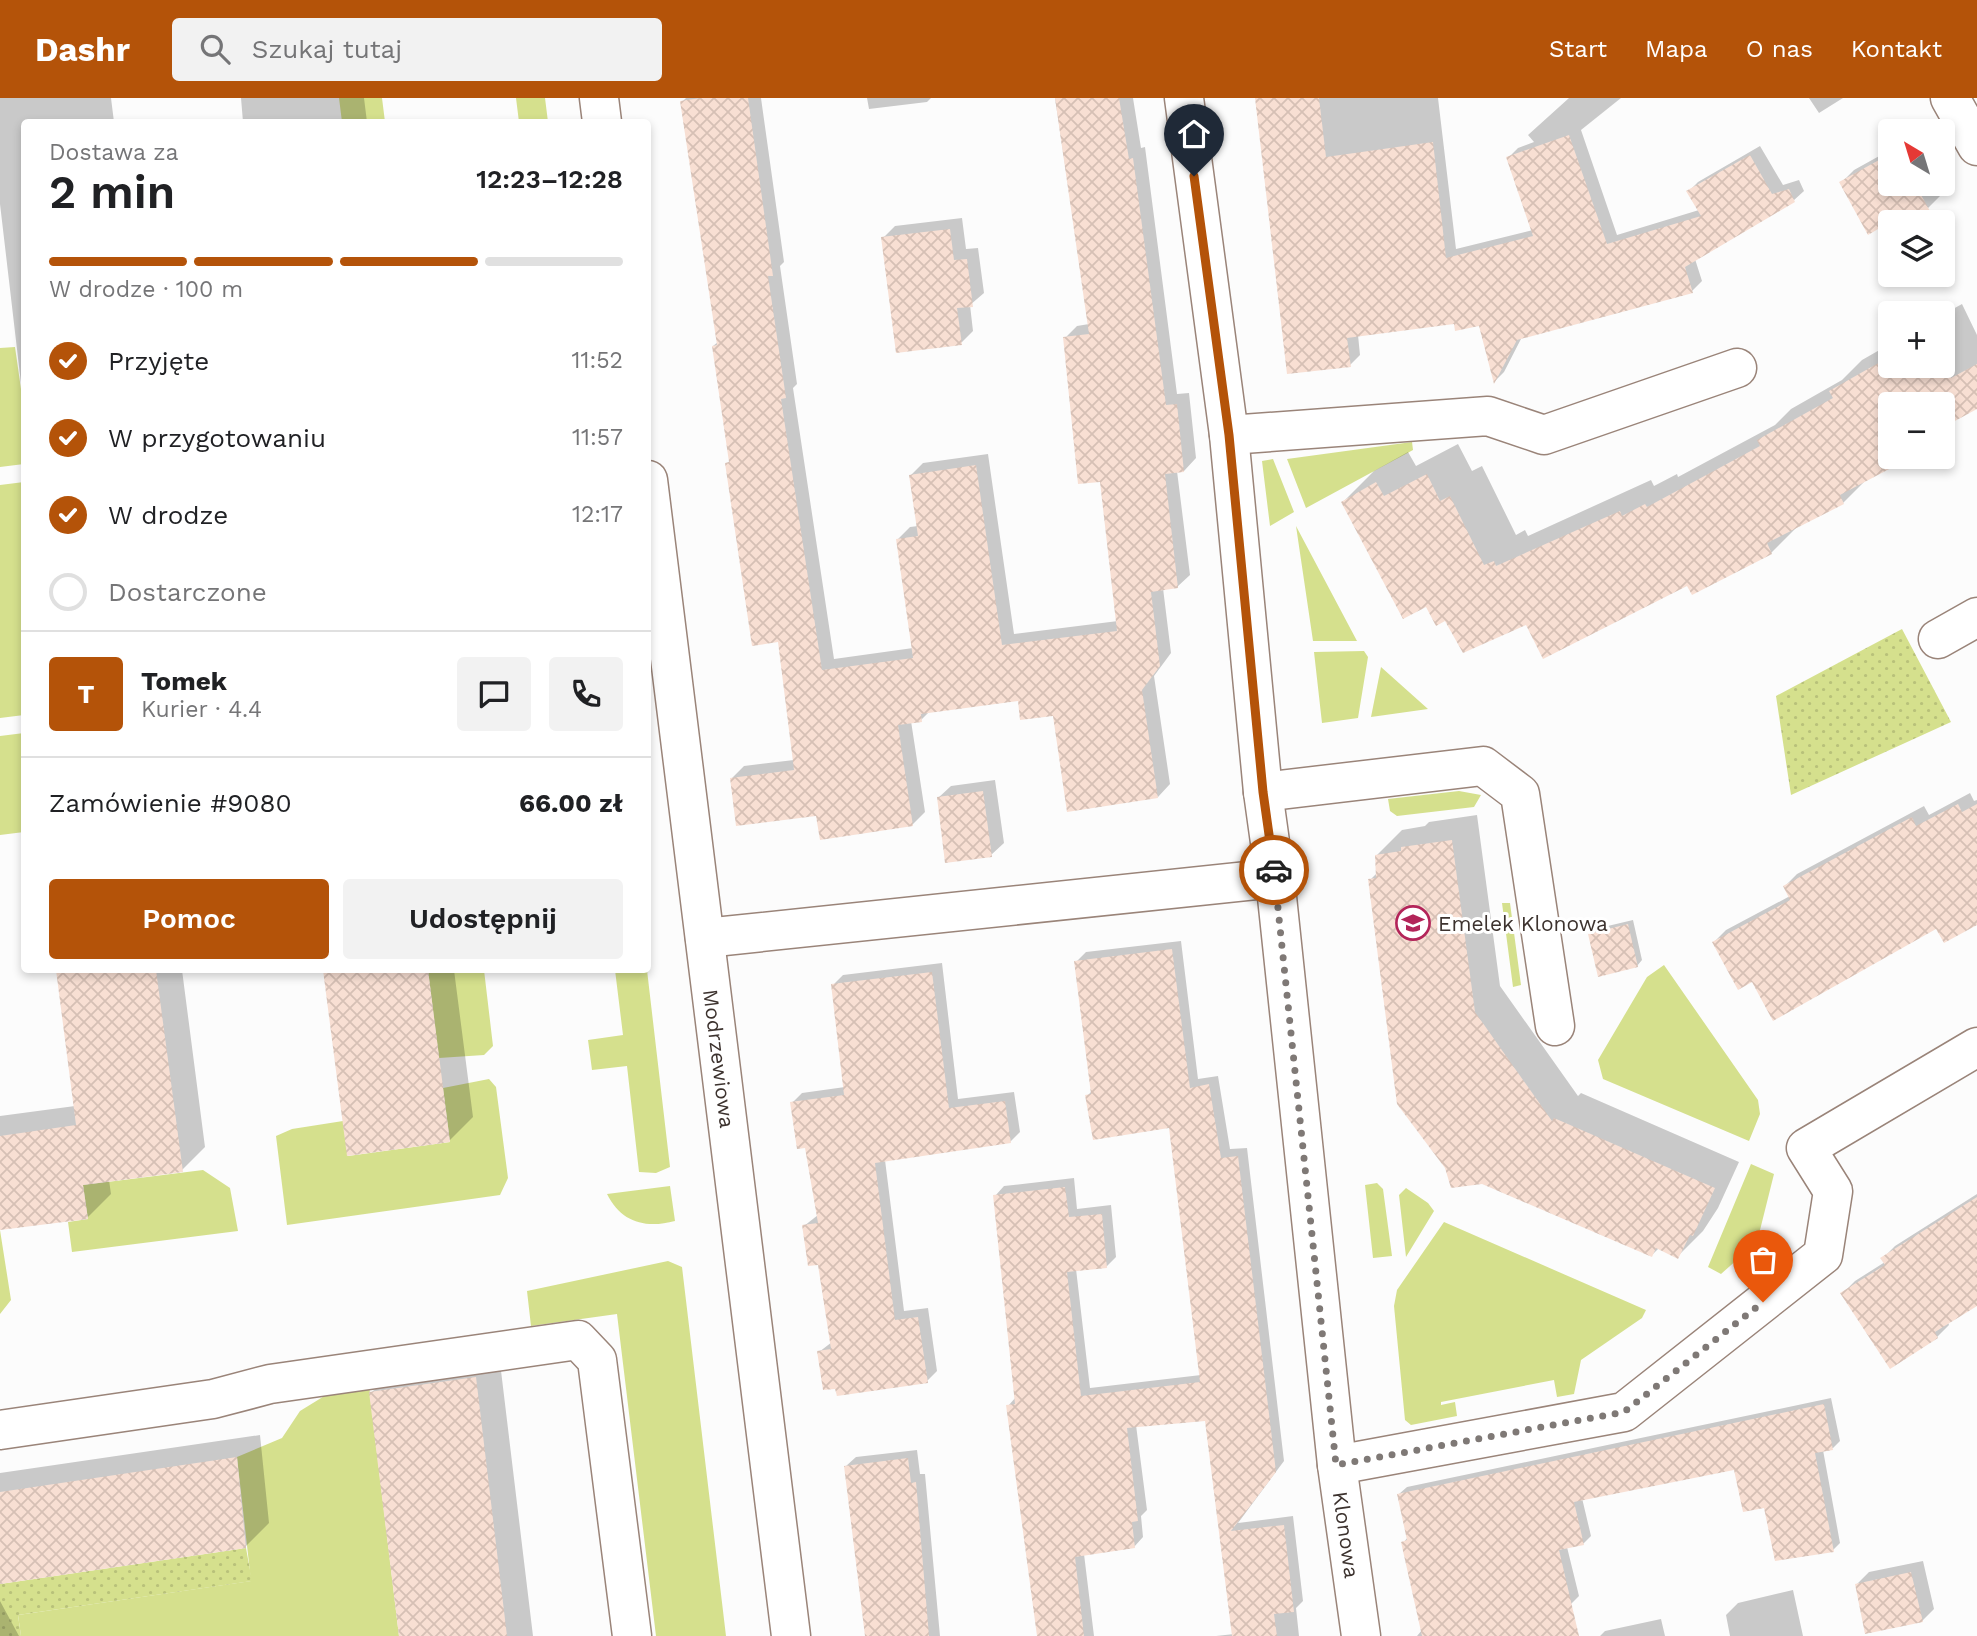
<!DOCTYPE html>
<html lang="pl">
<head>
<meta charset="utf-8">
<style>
	body { margin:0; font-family:"Work Sans",sans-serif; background:#f2f2f2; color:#202124; height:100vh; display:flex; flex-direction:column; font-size:26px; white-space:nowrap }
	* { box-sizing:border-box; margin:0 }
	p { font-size:23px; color:#757577 }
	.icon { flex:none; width:38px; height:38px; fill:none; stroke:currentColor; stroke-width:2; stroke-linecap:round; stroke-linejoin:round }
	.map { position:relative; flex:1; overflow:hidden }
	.details { position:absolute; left:21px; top:21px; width:630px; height:854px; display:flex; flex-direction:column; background:#fff; border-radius:7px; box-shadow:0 4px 10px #0003 }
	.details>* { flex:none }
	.needle { width:46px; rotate:322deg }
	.fabs { position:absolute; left:1878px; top:21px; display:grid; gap:14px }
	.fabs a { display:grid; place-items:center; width:77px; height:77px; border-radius:7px; background:#fff; box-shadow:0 4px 10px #0003; font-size:35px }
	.pin { position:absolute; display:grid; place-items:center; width:60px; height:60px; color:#fff; margin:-72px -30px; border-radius:50% 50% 50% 0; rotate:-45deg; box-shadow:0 0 7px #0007 }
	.pin .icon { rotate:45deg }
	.courier { position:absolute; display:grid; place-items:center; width:70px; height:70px; margin:-35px; border:5px solid #b45309; border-radius:50%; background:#fff; color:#222; box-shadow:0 2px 9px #0007 }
	.summary em { font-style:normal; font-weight:600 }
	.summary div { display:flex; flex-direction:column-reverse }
	.summary { display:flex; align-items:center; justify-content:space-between; height:119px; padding:0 28px }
	h1 { font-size:46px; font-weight:600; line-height:52px }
	.bar { display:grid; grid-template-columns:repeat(4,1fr); gap:10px 7px; align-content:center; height:84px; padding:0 28px }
	.bar i { height:9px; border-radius:5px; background:#e0e0e0 }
	.bar .on { background:#b45309 }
	.bar p { grid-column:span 4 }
	.line { display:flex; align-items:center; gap:18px; padding:0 28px; border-top:2px solid #e0e0e0 }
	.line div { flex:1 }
	.round { display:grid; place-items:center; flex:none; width:74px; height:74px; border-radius:7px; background:#f2f2f2 }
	ol { padding:0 28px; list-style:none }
	li { display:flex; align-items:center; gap:21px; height:77px }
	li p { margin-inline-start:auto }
	li .icon { padding:7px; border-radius:50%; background:#b45309; color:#fff; stroke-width:4 }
	li:last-child { color:#757577 }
	li i { width:38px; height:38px; border:4px solid #e0e0e0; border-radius:50% }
	.primary-button { display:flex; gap:14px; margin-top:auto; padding:14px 28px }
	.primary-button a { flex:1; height:80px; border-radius:7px; background:#b45309; color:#fff; font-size:28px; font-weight:600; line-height:80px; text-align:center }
	.primary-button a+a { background:#f2f2f2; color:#202124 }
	header { display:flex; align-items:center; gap:42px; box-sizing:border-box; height:98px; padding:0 35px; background:#b45309; color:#fff }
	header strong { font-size:33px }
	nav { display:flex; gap:38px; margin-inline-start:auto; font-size:24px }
	.search { width:490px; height:63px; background:#f2f2f2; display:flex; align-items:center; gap:18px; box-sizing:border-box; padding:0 24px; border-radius:7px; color:#757577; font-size:26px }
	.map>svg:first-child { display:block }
	.grass { fill:#d5e08d }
	.park { fill:url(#park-dots) }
	.shadow { fill:#0003 }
	.building { fill:url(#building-cross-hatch) }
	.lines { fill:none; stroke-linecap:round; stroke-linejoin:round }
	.minor-casing { stroke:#9a8479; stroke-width:41 }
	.minor { stroke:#fff; stroke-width:38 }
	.done { stroke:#7f7976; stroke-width:7; stroke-dasharray:0 12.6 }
	.route { stroke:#b45309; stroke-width:9 }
	.labels { text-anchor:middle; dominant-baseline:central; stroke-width:6; stroke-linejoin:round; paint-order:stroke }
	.poi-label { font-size:21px; fill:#3c322e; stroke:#fff; text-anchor:start }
	.street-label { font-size:21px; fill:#3c322e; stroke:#fff }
</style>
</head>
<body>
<header>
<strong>Dashr</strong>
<div class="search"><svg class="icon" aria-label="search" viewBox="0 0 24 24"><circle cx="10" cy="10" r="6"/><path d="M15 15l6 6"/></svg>Szukaj tutaj</div>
<nav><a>Start</a><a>Mapa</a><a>O nas</a><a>Kontakt</a></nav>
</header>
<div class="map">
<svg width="1977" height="1538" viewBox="0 0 1977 1538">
	<defs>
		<pattern id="park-dots" width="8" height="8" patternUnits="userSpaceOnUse" patternTransform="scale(1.75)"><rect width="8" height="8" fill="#d5e08d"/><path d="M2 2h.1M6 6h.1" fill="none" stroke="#b8c17a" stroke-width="1.8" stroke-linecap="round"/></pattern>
		<pattern id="building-cross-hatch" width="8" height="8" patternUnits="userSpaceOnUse" patternTransform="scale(1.75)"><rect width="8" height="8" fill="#f8dfd3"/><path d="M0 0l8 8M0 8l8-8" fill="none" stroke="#d6c0b5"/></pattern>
	</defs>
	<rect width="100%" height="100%" fill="#fcfcfc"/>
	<path class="grass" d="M339,0h43l3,24h-43z
		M516,0h29l3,24h-29z
		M15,249l9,63v54l-24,3v-119z
		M1412,344l1,8 -107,58 -19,-49z
		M1273,361l21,53 -24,14 -8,-65z
		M24,384v233l-24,3v-233z
		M1296,428l61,115h-44z
		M1364,553l4,6 -10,61 -36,5 -8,-71z
		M1381,569l47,42 -57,8z
		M24,635v99l-24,3v-99z
		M1459,693l22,4 -7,12 -77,9 -7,-5 -2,-12z
		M1502,805h8l11,82 -8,2z
		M1664,867l94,135 2,14 -11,27 -146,-62 -5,-19 49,-83z
		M428,872h56l9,76 -9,9 -45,3z
		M615,872h32l23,197 -14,6 -17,-1 -12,-106 -35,4 -4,-30 35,-5z
		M489,981l7,8 12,91 -8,17 -213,30 -11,-89 16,-7 51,-8 5,35 102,-14 -7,-54z
		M1751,1066l23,10 -17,68 -36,32 -13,-7z
		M203,1072l27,18 8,43 -166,21 -4,-30 20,-3 -5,-34z
		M1377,1085l6,6 9,67 -19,2 -8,-73z
		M670,1088l5,35c-30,8 -54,1 -68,-27z
		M1406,1090l22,15 6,8 -28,46 -7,-62z
		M1444,1124l202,88 -4,8 -61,42 -7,34 -17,3 -3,-17 -113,22v3l14,-3 2,14 -46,9 -6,-5 -11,-114 3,-16z
		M0,1132l11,70 -11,14z
		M668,1163l14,6 44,369h-70l-39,-322 -86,12 -4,-35z
		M369,1287l30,251h-378l-3,-21 233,-34 -14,-124 45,-19 18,-27 26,-16z"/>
	<path class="park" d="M1902,531l49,93 -160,73 -15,-99z
		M246,1450l6,33 -234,34 3,21h-21v-52z"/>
	<path class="shadow" d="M0,0h111l3,24h-90v287l-24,-205z
		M241,0h123l3,24h-124z
		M686,0h75l23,164 -4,4 17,118 -4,4 41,271 79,-11 -15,-109 12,-12 8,-1 -7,-51 12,-12 65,-9 26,180 104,-13 -17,-141 -36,-142 12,-12 12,-2 -34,-226h78l8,50 4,-1 32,247 12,-1 7,65 -12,13h-7l13,104 -13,12 -14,1 8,65 -17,23 16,108 -12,13 -104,-83 -34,-15 -90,12 -9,9 -10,1 14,91 -12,12 -95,-10 -86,-36 12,-12 50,-6 -15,-120 -52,-176 4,-5 -18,-113 5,-4 -36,-240z
		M867,0h64l-4,4 -58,7z
		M1256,0h182l18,151 77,-19 -25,-72 10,-10 16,-6 -6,-7 41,-37h52l-40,32 36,105 82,-25 -11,-18 10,-10 62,-36 23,39 16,-5 5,11 -11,10 -98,58 7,22 -10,10 -170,46 -18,35 -9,9 -15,-57 -24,-2 -98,13 2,20 -10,10z
		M1809,0h34l-24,15z
		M1890,52v34h43l7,12 -12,12 -59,24 -27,-50 12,-12z
		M962,120l4,31 12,-1 6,45 -14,12 3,26 -12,12 -78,-105 12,-12z
		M1962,206l15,31v72l-87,-3v53h19l-42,22 -24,24 -44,22 -28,28 -83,31 -161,39 -81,-5 -20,-14 -83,-102 31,-31 34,-19 8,14 42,-22 14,27 10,-5 34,69 9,-5 3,6 123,-56 3,6 23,-12 1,3 97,-52 16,-16 51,-29 20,-20 28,-16v22h52v-51z
		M995,682l9,63 -13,12 -53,-57 13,-12z
		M1970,695l4,8 3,-1v123l-41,3 -183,54 -39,-38 12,-12 64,-34 -5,-10 12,-12 127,-68 5,9z
		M1477,717l23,171 78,110 3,-3 158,69 -21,46 -15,23 -26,26 -18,-9 -7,7 -282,-375 8,-8 -2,-16 26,-26 23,-4 4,-4z
		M1633,822l9,40 -5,6 -47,-31 5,-6z
		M1181,843l17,138 20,-3 12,73 17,-1 37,313 -46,62 55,-7 10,85 -7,7 3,28h-83l18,-2 -28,-215 -70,6 11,85 -6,6 2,21 -9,10 -50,7 10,82h-56l-30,-230 8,-9 -21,-201 9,-10 70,-8 3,31 34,-4 5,52 -10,10 -30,2 14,119 111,-13 -31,-249 -83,-30 5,-5 -16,-129 10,-10z
		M942,865l16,136 56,-7 6,40 -10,10 -125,18 19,151 24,-3 9,63 -10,10 -108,-29 13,-10 -12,-79 -16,-37 14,-11 -11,-69 -15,-43 10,-10 43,-6 -12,-102 10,-10z
		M58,872h124l23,177 -23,23 -73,10 2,14 -24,24 -87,11v-113l75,-10z
		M324,872h130l19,147 -23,23 -101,14z
		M1977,1096v110l-29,18 1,3 -12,12 -94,-44 12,-12 30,-19 -2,-4 12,-12z
		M499,1256l34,282h-132l-30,-243 24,-24z
		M1831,1300l9,43 -7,7 -10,2 17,93 -7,7 -67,-44 -30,-38 -154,30 9,38 -8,8 -16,3 12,49 -8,8 -53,32h-101l5,-6 -19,-87 5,-6 -9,-43 8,-7z
		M260,1337l9,88 -24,24 -245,36v-110z
		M917,1352l3,24h5l15,162h-73l-21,-170 10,-9z
		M1923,1463l11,48 -12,12 -65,-37 12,-12z
		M1793,1492l10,46h-73l-4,-21 12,-12z
		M0,1503l19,35h-19z
		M1661,1521l4,17h-65l5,-5z"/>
	<path class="building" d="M701,0h47l25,178h-5l18,122 -5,1 41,271 91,-12 -17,-119 22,-3 -9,-61 67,-10 26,180 115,-14 -17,-149 -22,2 -15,-147 26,-3 -34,-236h64l10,61 4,-1 33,247 11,-1 7,68 -19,2 13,114 -27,4 9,74 -18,24 16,108 -91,14 -14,-96 -33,4 -2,-19 -97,13 1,8 -24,3 15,101 -93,14 -4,-24 -80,10 -6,-48 64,-8 -16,-128 -26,4 -27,-183 4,-1 -17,-116 5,-1 -37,-244z
		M1255,0h64l7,59 107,-15 13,116 87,-22 -27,-79 63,-22 38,109 94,-28 -15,-25 64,-36 22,39 17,-5 6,13 -110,65 8,26 -176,47 -23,44 -15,-58 -24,5 -1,-7 -107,14 4,29 -64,7z
		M1890,56v30h25l21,38h-46l-22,13 -29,-53z
		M950,131l4,31 13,-1 6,48 -16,1 5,37 -66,8 -15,-116z
		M1890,249v19h52v-7l9,19 26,-14v45l-35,19v-24h-52v53h22l-72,38 4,9 -77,39 5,11 -80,41 -5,-9 -144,73 -17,-34 -63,28 -18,-32 -9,5 -10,-19 -23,12 -62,-117 35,-20 8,14 43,-22 13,27 10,-5 34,69 10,-4 2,5 124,-55 2,5 23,-12 2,3 113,-61 -3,-6 76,-42 -4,-7 60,-34 -4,-7z
		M983,693l9,66 -47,6 -8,-66z
		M1958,706l4,8 15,-8v121l-33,18 -8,-14 -163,92 -21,-39 -14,8 -26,-48 78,-42 -7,-14 129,-69 4,9z
		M1452,742l23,172 77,109 2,-3 161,70 -22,48 -3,-1 -12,24 -22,-11 -4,9 -170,-73 -31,4 -6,-20 -48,-64 -29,-225 8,-1 -1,-23 26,-4v-4z
		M1628,826l10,43 -40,10 -10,-43z
		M1172,851l18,139 19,-4 12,74 17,-2 38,316 -45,59 53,-6 10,87 -20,2 3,22h-45l-27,-215 -78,7 11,93 -6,1 3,26 -60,9 9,79h-47l-31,-231 9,-1 -22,-209 72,-8 4,30 33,-3 5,54 -40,4 14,124 119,-14 -31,-254 -76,12 -8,-45 6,-1 -17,-133z
		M56,872h100l27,202 -100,13 5,34 -88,11v-94l76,-11z
		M323,872h105l22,172 -103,14z
		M932,874l17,136 56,-7 6,42 -136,20 20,157 23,-3 10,66 -91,13 -2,-7 -12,1 -6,-39 14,-2 -13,-84 -10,1 -6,-41 16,-2 -13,-75 -8,1 -7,-47 54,-7 -13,-111z
		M1977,1099v109l-42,26 3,6 -48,31 -50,-76 45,-28 -5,-7z
		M476,1279l31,259h-108l-30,-244z
		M1824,1306l9,46 -18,3 19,99 -59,9 -11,-53 -21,4 -9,-42 -160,32 10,43 -25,5 20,86h-157l-21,-94 6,-2 -10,-46z
		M237,1359l9,91 -246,36v-92z
		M908,1360l3,25 5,-1 13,154h-64l-21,-170z
		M1911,1474l12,50 -58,12 -10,-50z"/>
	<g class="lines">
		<g class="minor-casing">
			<g id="minor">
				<path d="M599,0l3,24"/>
				<path id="s1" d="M1184,0l45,337 34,357 12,86 62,587 24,171"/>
				<path d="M1950,0l27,48"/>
				<path d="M1229,337l259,-19 56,19 193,-67"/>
				<path id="s2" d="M648,382l143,1156"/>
				<path d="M1938,541l39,-22"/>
				<path d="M1263,694l220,-26 37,28 35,232"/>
				<path d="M705,840l570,-60"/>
				<path d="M0,1332l213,-31 57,-15 308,-44 19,20 35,276"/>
				<path d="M1337,1367l287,-53 199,-157 10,-64 -27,-43 171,-101"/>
			</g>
		</g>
		<use href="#minor" class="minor"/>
	</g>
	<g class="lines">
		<path class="done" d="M1274,772l62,595 288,-53 139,-110"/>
		<path class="route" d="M1194,78l35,259 34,357 11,78"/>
	</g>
	<defs>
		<g id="school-ring" transform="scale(1.75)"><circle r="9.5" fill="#fff" stroke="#b32459" stroke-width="1.5"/><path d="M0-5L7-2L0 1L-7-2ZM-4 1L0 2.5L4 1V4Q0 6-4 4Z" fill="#b32459"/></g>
	</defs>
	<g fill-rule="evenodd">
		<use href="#school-ring" x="1413" y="825"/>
	</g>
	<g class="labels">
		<g class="poi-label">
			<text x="1438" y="825">Emelek Klonowa</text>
		</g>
		<g class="street-label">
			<text stroke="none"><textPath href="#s2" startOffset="583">Modrzewiowa</textPath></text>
			<text stroke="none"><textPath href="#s1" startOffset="1446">Klonowa</textPath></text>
		</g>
	</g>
</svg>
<div class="fabs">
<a><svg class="needle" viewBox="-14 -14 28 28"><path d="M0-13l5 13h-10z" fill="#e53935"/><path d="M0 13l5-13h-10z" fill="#757577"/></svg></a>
<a><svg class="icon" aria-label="layers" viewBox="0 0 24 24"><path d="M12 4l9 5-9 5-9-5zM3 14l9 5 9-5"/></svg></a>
<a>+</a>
<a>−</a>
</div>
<div class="pin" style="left:1763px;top:1204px;background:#ea580c"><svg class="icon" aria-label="bag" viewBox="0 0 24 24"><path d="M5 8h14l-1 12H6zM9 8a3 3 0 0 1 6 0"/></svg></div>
<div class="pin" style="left:1194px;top:78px;background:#1f2937"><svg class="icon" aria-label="home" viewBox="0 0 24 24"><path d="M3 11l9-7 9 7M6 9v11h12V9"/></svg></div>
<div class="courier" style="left:1274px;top:772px"><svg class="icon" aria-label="car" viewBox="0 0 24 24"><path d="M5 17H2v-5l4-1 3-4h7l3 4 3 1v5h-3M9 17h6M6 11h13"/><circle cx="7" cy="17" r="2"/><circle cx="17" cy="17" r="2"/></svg></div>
<section class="details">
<div class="summary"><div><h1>2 min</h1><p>Dostawa za</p></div><em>12:23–12:28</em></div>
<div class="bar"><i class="on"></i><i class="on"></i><i class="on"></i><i></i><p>W drodze · 100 m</p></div>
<ol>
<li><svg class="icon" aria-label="check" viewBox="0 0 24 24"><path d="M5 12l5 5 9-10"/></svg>Przyjęte<p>11:52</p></li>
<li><svg class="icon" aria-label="check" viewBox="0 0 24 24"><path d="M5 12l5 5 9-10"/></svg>W przygotowaniu<p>11:57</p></li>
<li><svg class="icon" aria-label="check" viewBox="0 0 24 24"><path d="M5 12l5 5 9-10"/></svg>W drodze<p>12:17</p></li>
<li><i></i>Dostarczone</li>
</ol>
<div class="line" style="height:126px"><b class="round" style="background:#b45309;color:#fff">T</b><div><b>Tomek</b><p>Kurier · 4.4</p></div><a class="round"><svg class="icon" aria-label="chat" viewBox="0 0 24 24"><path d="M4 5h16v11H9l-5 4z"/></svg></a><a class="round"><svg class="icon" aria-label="phone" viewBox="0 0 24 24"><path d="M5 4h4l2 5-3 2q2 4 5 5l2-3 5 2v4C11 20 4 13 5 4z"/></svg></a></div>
<div class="line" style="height:91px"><div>Zamówienie #9080</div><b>66.00 zł</b></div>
<div class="primary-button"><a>Pomoc</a><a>Udostępnij</a></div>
</section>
</div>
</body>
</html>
